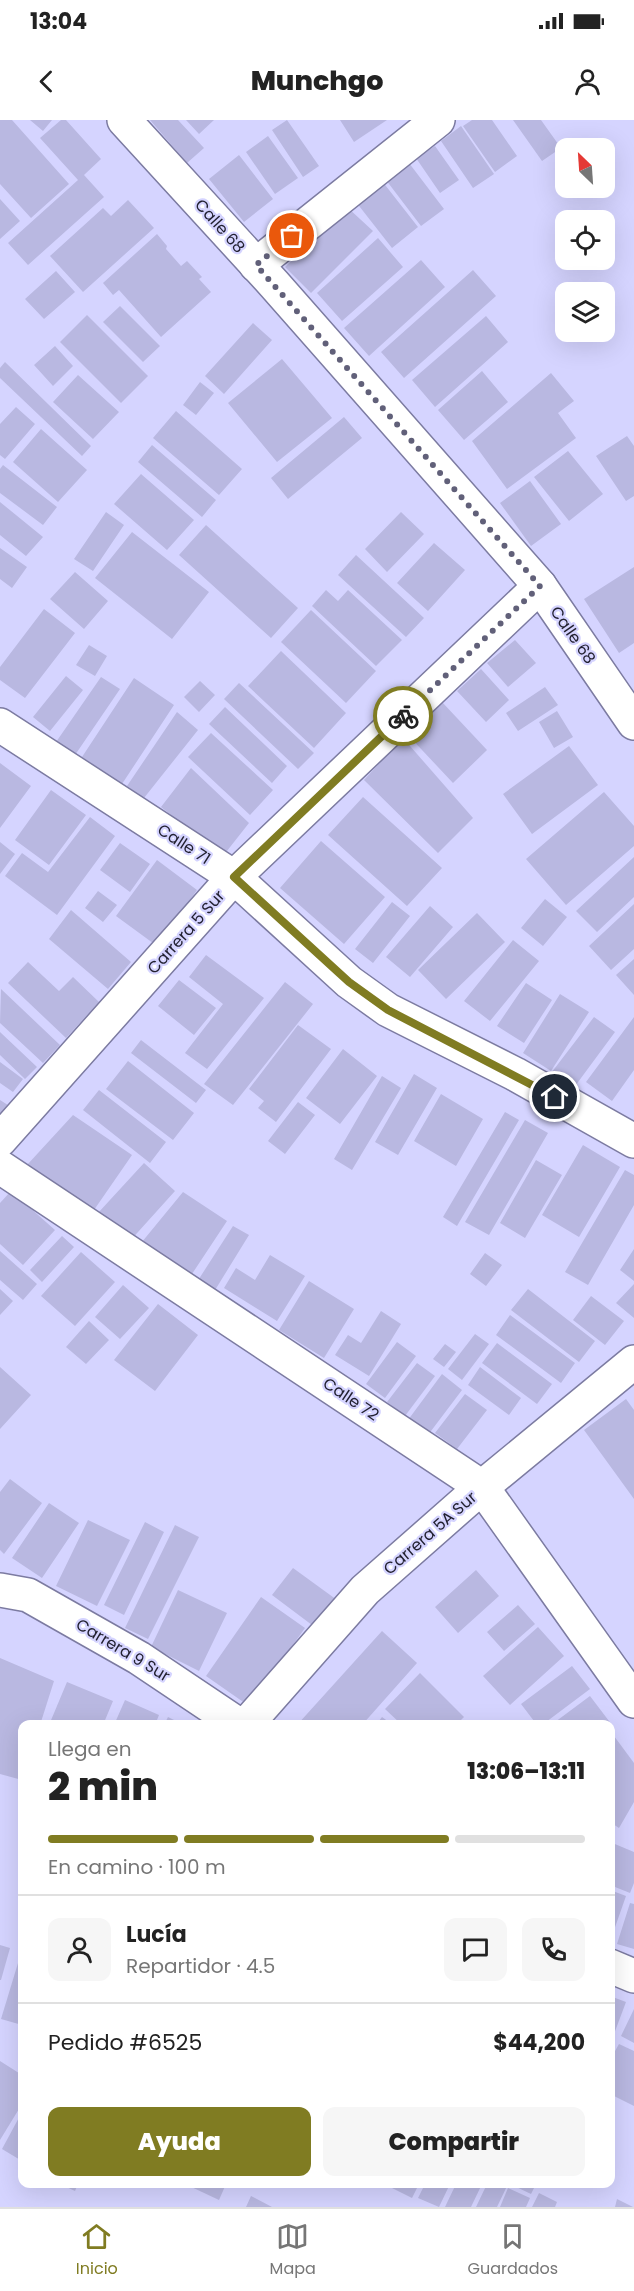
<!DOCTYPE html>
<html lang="es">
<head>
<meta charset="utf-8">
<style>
	body { margin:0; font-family:Poppins,sans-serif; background:#f6f6f6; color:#222; height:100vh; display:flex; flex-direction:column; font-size:22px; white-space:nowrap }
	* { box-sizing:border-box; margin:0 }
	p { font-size:20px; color:#767676 }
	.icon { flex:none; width:33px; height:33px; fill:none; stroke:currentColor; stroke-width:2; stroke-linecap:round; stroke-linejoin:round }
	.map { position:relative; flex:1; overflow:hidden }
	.drawer { position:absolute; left:18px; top:1600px; width:597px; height:468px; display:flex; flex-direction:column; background:#fff; border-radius:12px; box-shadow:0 6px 24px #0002 }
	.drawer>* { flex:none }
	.needle { width:39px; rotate:335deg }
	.fabs { position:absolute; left:555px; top:18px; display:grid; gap:12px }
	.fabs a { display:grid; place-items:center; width:60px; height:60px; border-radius:12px; background:#fff; box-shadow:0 6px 24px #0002; font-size:30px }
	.pin { position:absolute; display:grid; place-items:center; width:51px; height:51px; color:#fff; margin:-26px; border:3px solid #fff; border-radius:50%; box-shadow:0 2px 6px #0007 }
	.courier { position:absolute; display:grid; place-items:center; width:60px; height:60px; margin:-30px; border:4px solid #807c22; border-radius:50%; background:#fff; color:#222; box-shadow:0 2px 8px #0007 }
	.overview em { font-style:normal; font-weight:800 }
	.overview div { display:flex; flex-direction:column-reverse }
	.overview { display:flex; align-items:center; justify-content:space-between; height:102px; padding:0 30px }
	h1 { font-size:39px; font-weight:800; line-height:45px }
	.bar { display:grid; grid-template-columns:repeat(4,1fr); gap:9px 6px; align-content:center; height:72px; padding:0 30px }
	.bar i { height:8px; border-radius:4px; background:#e0e0e0 }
	.bar .selected { background:#807c22 }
	.bar p { grid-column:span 4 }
	.line { display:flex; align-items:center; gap:15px; padding:0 30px; border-top:2px solid #e0e0e0 }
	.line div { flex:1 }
	.round { display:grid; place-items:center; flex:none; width:63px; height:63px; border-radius:12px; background:#f6f6f6 }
	.button { display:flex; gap:12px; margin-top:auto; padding:12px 30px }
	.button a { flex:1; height:69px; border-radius:12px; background:#807c22; color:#fff; font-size:24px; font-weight:800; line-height:69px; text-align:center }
	.button a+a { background:#f6f6f6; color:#222 }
	.status { display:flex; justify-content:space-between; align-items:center; height:42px; padding:0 30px; background:#fff; direction:ltr }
	.status svg { height:16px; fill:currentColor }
	header { display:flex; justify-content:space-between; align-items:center; height:78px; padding:0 30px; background:#fff; font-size:27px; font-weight:800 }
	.menu { display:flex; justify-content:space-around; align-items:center; height:84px; border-top:2px solid #e0e0e0; background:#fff; font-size:16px; color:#767676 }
	.menu a { display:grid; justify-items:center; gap:3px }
	.menu .selected { color:#807c22 }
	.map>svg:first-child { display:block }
	.building { fill:#b9b8e1 }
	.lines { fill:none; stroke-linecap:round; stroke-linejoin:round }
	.minor-casing { stroke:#7c7ba1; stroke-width:36 }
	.tertiary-casing { stroke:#7c7ba1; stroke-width:36 }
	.minor { stroke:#fff; stroke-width:33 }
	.tertiary { stroke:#fff; stroke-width:33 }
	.done { stroke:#616079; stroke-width:6; stroke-dasharray:0 10.8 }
	.route { stroke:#807c22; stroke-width:8 }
	.labels { text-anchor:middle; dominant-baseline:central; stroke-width:4.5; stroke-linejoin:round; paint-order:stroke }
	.street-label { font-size:16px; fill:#222131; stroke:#d5d4ff }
</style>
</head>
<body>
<div class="status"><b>13:04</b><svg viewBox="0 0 49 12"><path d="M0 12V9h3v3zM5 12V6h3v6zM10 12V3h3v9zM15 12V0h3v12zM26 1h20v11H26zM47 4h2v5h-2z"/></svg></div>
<header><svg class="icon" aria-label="back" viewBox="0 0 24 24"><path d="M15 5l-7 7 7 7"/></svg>Munchgo<svg class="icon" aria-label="person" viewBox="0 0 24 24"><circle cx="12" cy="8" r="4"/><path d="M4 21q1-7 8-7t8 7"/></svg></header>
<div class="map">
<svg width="634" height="2087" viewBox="0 0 634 2087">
	<rect width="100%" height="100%" fill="#d5d4ff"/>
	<path class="building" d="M0,0h12l57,64 -38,34 -31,-34z
		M30,0h22l-9,11z
		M61,0h5l35,39 -17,16 20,22 -76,68 -20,-22 70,-63 -38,-42z
		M150,0h28l26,28 -17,15z
		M186,0h28l-15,14z
		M287,0l32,46 -16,11 -31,-47z
		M340,0h47l-33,22z
		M472,0h20l25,36 -22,16 -32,-46z
		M513,0h28l20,28 -19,13z
		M461,6l33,48 -21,14 -32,-47z
		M268,16l30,42 -23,16 -29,-42z
		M435,26l24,34 -19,13 -24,-35z
		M239,35l34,44 -29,23 -35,-43z
		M409,43l35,46 -23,17 -35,-46z
		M382,61l36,46 -26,21 -36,-46z
		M0,79l20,22 -20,18z
		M128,80l26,28 -71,64 -33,-36 53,-48 8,8z
		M347,87l26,24 -62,62 -26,-26z
		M157,114l10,12 -1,3 15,17 6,-5 15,16 -3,2 12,13 -50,45 -42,-47 -6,5 -10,-12z
		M378,118l25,29 -61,54 -25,-28z
		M421,140l24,27 -76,69 -25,-28z
		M473,150l23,26 -92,82 -23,-26z
		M56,151l19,21 -31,27 -19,-20z
		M120,186l40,40 -17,16 -40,-40z
		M87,195l61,61 -27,27 -61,-61z
		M486,196l22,26 -73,65 -23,-27z
		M253,203l19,17 -48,54 -19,-18z
		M55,226l18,20 -20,20 -19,-21z
		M282,239l50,59 -55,44 -49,-59z
		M5,242l86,84 -9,10 -82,-78v-10z
		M482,251l26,31 -44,38 -26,-30z
		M551,253l23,28 -16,12 18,25 -69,51 -35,-48z
		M78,255l41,37 -26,27 -40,-37z
		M200,262l14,11 -18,22 -13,-10z
		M16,287l19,17 -30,35 -5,-4v-31z
		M176,291l66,58 -23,26 -66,-57z
		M344,297l18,21 -74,61 -17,-21z
		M41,309l46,41 -29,32 -45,-40z
		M627,316l7,10v50l-8,5 -30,-45z
		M152,325l64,55 -14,17 -64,-55z
		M568,331l35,43 -34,27 -35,-44z
		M3,345l54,42 -14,18 -43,-32v-24z
		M141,354l53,46 -27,30 -53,-46z
		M530,361l31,43 -30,22 -31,-43z
		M0,382l43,35 -17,19 -26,-21z
		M106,392l18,13 -31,46 -19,-12z
		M401,392l23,22 -37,38 -22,-23z
		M206,405l92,83 -27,30 -92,-83z
		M132,412l77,60 -37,47 -77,-61z
		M434,423l31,27 -37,41 -31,-28z
		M0,428l27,19 -15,21 -12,-9z
		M356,435l68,63 -18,19 -68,-62z
		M634,447v76l-15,10 -35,-54z
		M75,452l33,29 -24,28 -34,-30z
		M326,470l12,11 10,-11 54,50 -26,26 -64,-60z
		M44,489l31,24 -50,65 -25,-18v-13z
		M311,490l65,61 -30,32 -65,-61z
		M515,520l21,23 -28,24 -21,-24z
		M89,525l18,11 -12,20 -19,-11z
		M281,531l65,62 -32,35 -66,-62z
		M481,549l28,31 -23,22 -29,-31z
		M66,556l17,14 -33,41 -17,-14z
		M101,557l19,12 -47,69 -19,-13z
		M134,558l40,27 -52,79 -40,-27z
		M200,561l15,14 -16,17 -15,-15z
		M239,563l75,70 -16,16 -74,-70z
		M545,567l13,18 -40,26 -12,-18z
		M442,582l45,48 -34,33 -46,-49z
		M225,587l62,59 -15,17 -63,-59z
		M557,591l16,26 -19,11 -15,-26z
		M177,592l21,18 -54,68 -17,-12z
		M211,613l62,57 -23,25 -62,-58z
		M403,618l70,80 -35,35 -74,-73z
		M569,626l29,39 -66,49 -29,-40z
		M0,643l31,23 -31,42z
		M191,648l58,55 -26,33 -62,-49z
		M51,670l35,25 -37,50 -34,-25z
		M604,672l30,34v20l-68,59 -40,-46z
		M363,677l79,71 -35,38 -79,-71z
		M90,697l25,19 -58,79 -52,-39 17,-23 26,19z
		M321,721l64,56 -41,47 -64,-56z
		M0,722l15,12 -15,20z
		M120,723l30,21 -20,28 -30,-22z
		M634,737v40l-37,35 -21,-21z
		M157,740l40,30 -40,56 -41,-30z
		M98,771l19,14 -14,17 -18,-14z
		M545,779l22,18 -24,29 -22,-18z
		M392,782l18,14 -37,47 -18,-14z
		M634,784v45l-23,21 -22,-24z
		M430,786l23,21 -43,50 -24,-20z
		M71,790l60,52 -23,27 -59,-50z
		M477,793l28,29 -59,57 -28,-29z
		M513,820l26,21 -49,60 -26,-20z
		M206,835l58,43 -57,71 -22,-16 38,-49 -34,-27z
		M634,839v36l-18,-20z
		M28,842l31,29 14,-14 26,25 -33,36 -58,-55z
		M179,860l37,28 -22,27 -36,-29z
		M285,862l28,22 -80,101 -29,-21z
		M526,863l26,17 -28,43 -27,-17z
		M1,869l59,56 -17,18 -43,-40z
		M560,874l29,18 -38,59 -28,-18z
		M594,897l21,15 -48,65 -22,-16z
		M634,897v53l-22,31 -26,-19z
		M298,905l33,24 -55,73 -18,-14 6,-7 -15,-12z
		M0,912l37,35 -12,12 -25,-24z
		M141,920l65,50 -10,13 -65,-50z
		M343,929l34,27 -37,48 -34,-26z
		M128,941l66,52 -21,27 -67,-51z
		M0,942l23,17 -10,13 -13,-9z
		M414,954l23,14 -39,67 -23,-13z
		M382,956l19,12 -49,82 -18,-11z
		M99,970l67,52 -16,21 -67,-53z
		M441,974l42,25 -27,47 -42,-25z
		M0,980l11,7 -11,15z
		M298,982l17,13 -30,39 -17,-13z
		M505,992l14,8 -62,106 -14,-9z
		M73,995l59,40 -38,55 -67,-45z
		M525,1000l23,13 -59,102 -24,-13z
		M583,1025l37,22 -41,70 -37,-22z
		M536,1040l26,15 -37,63 -25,-15z
		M144,1043l31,28 -46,51 -31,-29z
		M625,1050l9,5v30l-46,80 -23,-13z
		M11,1071l44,39 -32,35 -23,-21v-41z
		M183,1072l44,29 -37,56 -53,-29z
		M233,1106l16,9 -37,60 -17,-10z
		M62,1116l12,11 -32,35 -12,-12z
		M634,1129v32l-14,-11z
		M0,1131l37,33 -14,16 -23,-20z
		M81,1132l34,30 -40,44 -34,-30z
		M485,1133l17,12 -16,21 -16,-12z
		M270,1135l35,21 -28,45 -53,-33 12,-20 19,12z
		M309,1161l45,28 -30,49 -45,-28z
		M634,1164v34l-18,-15z
		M123,1165l26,23 -29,31 -25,-22z
		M0,1169l13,12 -13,14z
		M528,1169l67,52 -16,21 -68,-52z
		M591,1176l33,25 -19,24 -32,-25z
		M158,1184l40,31 -43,56 -41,-31z
		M381,1191l20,13 -32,52 -34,-21 13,-20 13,8z
		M510,1195l65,48 -14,20 -65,-48z
		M89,1201l20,19 -23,24 -20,-17z
		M475,1214l14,10 -27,36 -14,-11z
		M397,1222l19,14 -31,42 -19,-14z
		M497,1223l55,41 -15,20 -55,-41z
		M445,1224l11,8 -12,15 -11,-8z
		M417,1243l18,13 -30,40 -18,-14z
		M0,1247l31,28 -31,34z
		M480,1247l41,31 -12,17 -41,-30z
		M442,1254l20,16 -34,45 -20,-15z
		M465,1274l22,16 -30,39 -22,-16z
		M626,1279l8,11v89l-50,-69z
		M10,1359l32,24 -38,51 -4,-4v-58z
		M49,1383l30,20 -37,55 -30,-20z
		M88,1400l42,20 -33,66 -41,-20z
		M145,1402l19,10 -40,83 -20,-10z
		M175,1405l24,12 -51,102 -23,-11z
		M293,1448l44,32 -21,28 -44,-33z
		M476,1450l23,26 -41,37 -23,-26z
		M178,1470l49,23 -28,58 -48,-24z
		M261,1477l44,31 -56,78 -43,-30z
		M518,1485l17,19 -31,27 -17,-19z
		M538,1507l26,29 -54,49 -27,-29z
		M382,1511l35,32 -55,62h-65z
		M0,1538l54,23 -14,44h-18v55l-22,-6z
		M572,1546l18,23 -48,36h-5l-16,-21z
		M420,1553l44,44 -8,8h-54l-17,-16z
		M67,1562l46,19 -10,24h-54z
		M590,1576l22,29h-61z
		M125,1580l34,15 -4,10h-41z
		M168,1597l16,8h-20z
		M382,1597l11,8h-17z
		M614,1616l20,27v39l-15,26 -9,-6v-81z
		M610,1722l24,10v31l-4,10 -20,-8z
		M610,1770l16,6 -13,37h-3z
		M630,1783l4,1v45l-17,-5z
		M0,1825l10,3 -9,32h-1z
		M18,1843l4,1v61l-21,-6z
		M610,1876l16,6 -15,40h-1z
		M634,1889v34l-13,-7z
		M619,1924l15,7v55l-24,-12v-34z
		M0,1941l22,14v29l-22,36z
		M22,1992v49l-20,-12z
		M60,2064h18l-3,7z
		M185,2064h41l-7,16z
		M394,2064h25l-7,14 -20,-10z
		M425,2064h25l-11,23 -21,-9z
		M456,2064h26l-11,23h-26z
		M487,2064h21l-11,23h-21z
		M510,2064h26l-5,10z
		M508,2068l22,10 -4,9h-26z
		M539,2073l18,9 -2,5h-23z
		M251,2076l21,11h-26z
		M617,2079l16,8h-18z"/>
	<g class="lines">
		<g class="minor-casing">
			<path id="minor" d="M256,145l182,-145
				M0,605l234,152 115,105 39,28 127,64 119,67
				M0,1020l234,-263 306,-291
				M0,1047l482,320 152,214
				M0,1470l28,5 111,63 100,67
				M246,1605l119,-135 117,-103 152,-125
				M610,1846l24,10"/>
		</g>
		<g class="tertiary-casing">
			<path id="tertiary" d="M124,0l150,164 266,302 94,137"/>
		</g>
		<use href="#minor" class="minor"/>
		<use href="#tertiary" class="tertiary"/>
	</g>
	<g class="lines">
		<path class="done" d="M292,116l-36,29 284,321 -137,130"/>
		<path class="route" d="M403,596l-169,161 115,105 39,28 167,87"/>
	</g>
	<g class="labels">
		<g class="street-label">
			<text transform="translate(220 106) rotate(48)">Calle 68</text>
			<text transform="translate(573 515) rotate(55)">Calle 68</text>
			<text transform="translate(184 724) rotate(33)">Calle 71</text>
			<text transform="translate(186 812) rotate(-48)">Carrera 5 Sur</text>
			<text transform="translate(351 1279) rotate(34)">Calle 72</text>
			<text transform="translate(430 1413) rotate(-41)">Carrera 5A Sur</text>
			<text transform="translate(123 1530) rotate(31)">Carrera 9 Sur</text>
		</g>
	</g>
</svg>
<div class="fabs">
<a><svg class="needle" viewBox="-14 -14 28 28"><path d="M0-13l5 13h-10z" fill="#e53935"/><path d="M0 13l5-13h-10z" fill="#767676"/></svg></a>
<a><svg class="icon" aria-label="locate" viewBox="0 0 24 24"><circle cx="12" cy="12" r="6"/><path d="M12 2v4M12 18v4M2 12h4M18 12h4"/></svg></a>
<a><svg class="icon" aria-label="layers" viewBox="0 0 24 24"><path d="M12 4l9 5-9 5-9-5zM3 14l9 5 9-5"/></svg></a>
</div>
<div class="pin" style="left:292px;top:116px;background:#ea580c"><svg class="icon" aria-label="bag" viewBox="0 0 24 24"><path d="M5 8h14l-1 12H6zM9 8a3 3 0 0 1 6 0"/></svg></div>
<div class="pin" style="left:555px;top:977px;background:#1f2937"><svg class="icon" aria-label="home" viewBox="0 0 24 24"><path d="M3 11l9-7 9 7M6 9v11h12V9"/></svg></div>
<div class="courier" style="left:403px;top:596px"><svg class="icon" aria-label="bike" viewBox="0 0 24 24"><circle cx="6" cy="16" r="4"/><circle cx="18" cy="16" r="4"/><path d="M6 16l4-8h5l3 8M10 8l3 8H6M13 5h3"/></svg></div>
<section class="drawer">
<div class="overview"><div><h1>2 min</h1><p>Llega en</p></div><em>13:06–13:11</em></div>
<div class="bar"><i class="selected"></i><i class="selected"></i><i class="selected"></i><i></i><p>En camino · 100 m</p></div>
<div class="line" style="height:108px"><a class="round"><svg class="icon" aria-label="person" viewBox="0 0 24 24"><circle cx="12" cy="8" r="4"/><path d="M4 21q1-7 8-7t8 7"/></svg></a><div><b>Lucía</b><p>Repartidor · 4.5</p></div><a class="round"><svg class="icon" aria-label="chat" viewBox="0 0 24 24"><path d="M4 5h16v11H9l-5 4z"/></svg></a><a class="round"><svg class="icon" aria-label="phone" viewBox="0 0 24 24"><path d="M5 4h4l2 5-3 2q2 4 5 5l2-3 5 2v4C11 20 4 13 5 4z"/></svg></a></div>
<div class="line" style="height:78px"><div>Pedido #6525</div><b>$44,200</b></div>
<div class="button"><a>Ayuda</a><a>Compartir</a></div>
</section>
</div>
<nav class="menu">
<a class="selected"><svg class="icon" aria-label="home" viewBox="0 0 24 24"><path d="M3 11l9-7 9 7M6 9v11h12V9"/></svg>Inicio</a>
<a><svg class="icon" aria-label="map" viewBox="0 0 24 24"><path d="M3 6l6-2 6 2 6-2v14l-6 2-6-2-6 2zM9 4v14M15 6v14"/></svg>Mapa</a>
<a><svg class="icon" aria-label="saved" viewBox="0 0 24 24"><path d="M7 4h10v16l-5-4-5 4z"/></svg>Guardados</a>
</nav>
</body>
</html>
